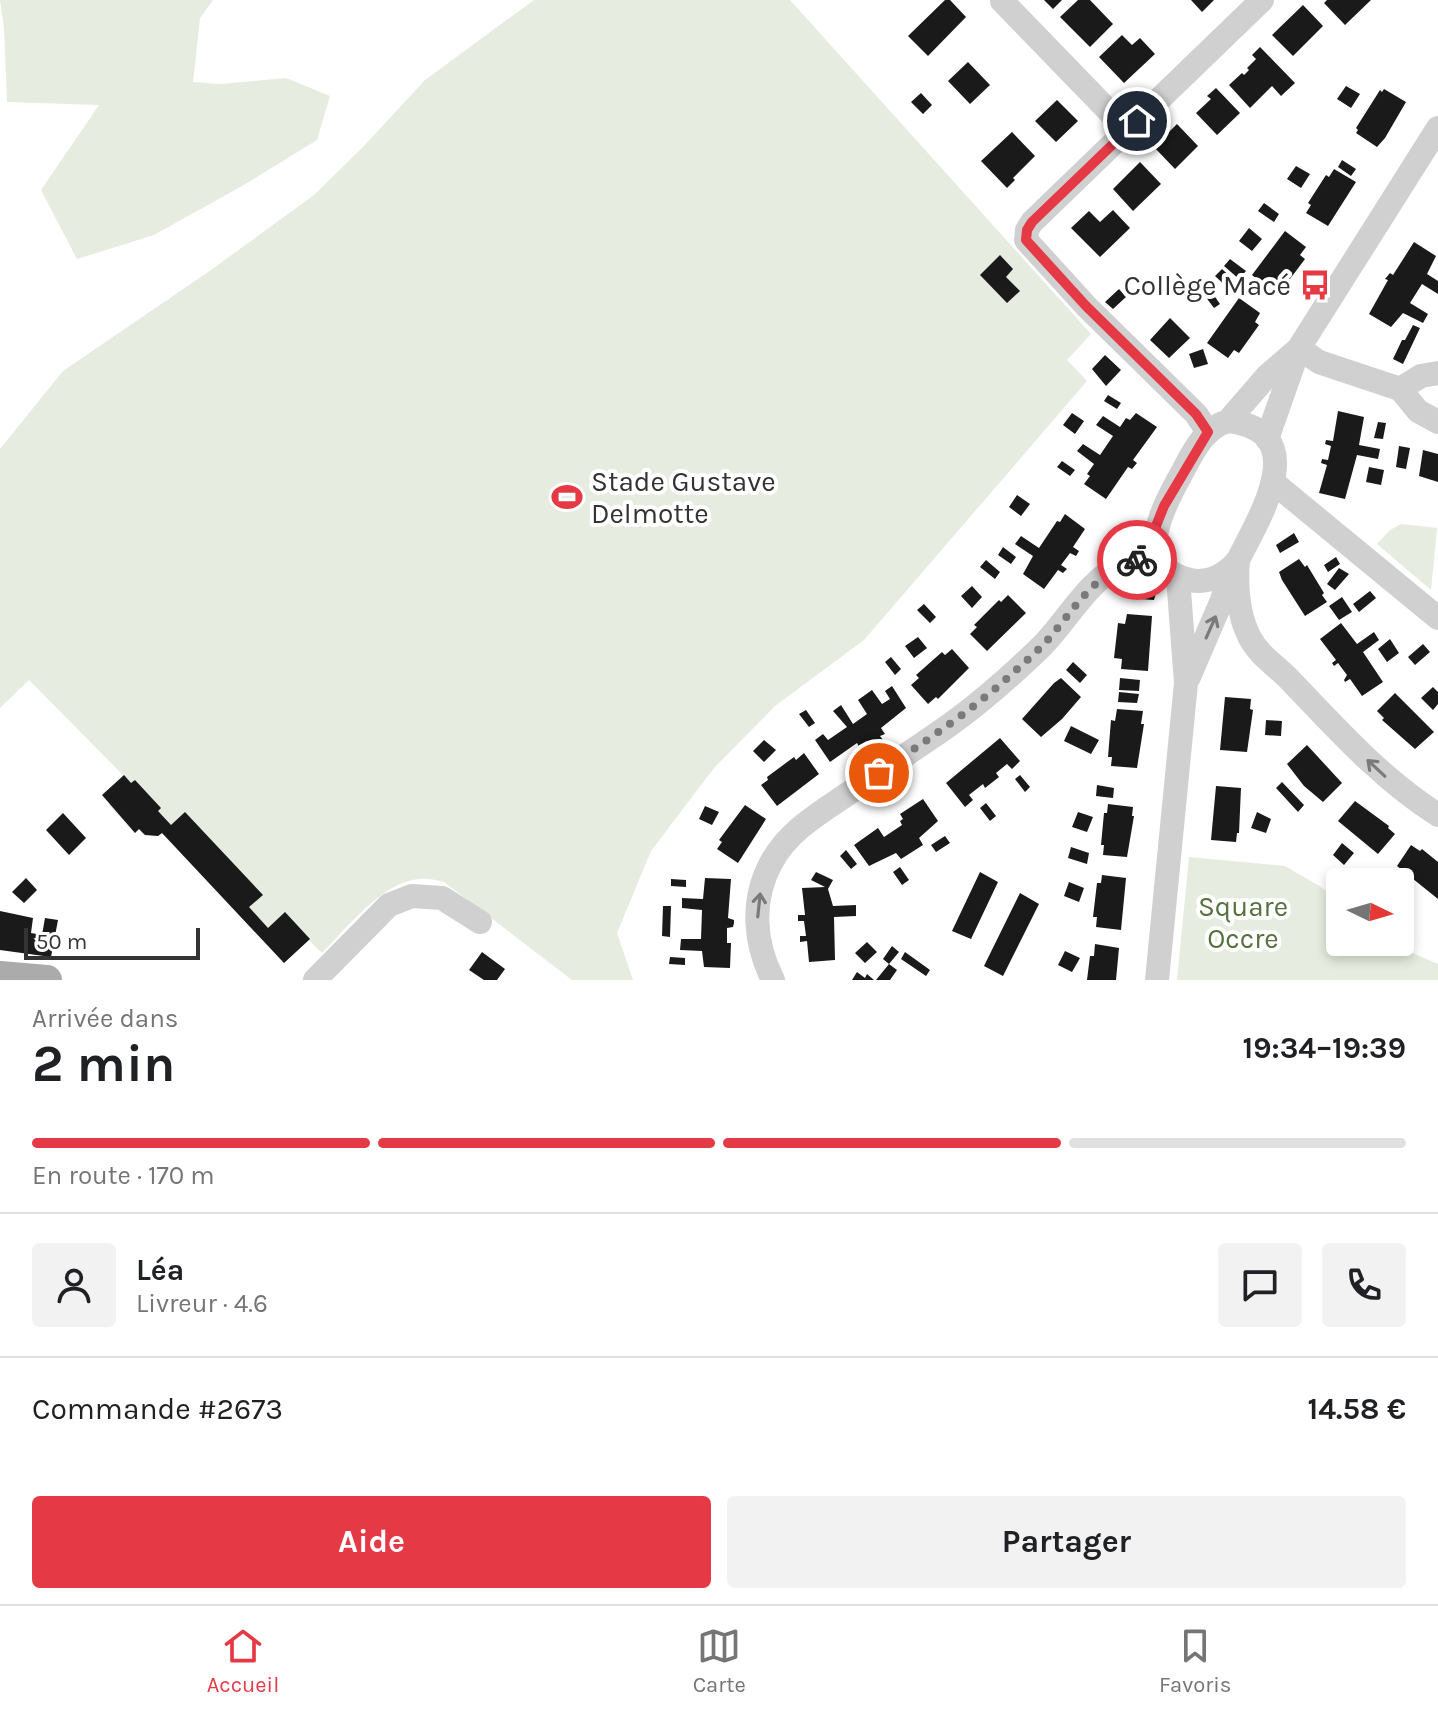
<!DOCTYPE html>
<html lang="fr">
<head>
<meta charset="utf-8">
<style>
	body { margin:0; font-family:Karla,sans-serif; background:#f2f2f2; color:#202124; height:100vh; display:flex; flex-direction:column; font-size:30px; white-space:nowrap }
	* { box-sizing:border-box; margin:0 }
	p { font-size:26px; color:#757577 }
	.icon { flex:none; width:44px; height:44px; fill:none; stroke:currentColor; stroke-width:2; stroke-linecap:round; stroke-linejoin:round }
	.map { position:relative; height:980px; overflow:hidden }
	.drawer { display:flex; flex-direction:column; background:#fff; flex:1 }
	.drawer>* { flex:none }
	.needle { width:52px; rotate:95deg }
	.controls { position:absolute; left:1326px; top:868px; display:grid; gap:16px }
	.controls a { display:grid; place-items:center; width:88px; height:88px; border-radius:8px; background:#fff; box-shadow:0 4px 12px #0003; font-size:40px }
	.scale { position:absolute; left:24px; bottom:20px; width:176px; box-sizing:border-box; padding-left:8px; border:4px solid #333; border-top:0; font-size:22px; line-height:28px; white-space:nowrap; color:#333; -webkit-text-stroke:6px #fff; paint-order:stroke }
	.pin { position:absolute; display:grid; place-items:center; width:68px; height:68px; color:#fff; margin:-34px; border:4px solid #fff; border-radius:50%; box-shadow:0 2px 8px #0007 }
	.courier { position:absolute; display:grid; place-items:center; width:80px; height:80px; margin:-40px; border:6px solid #e63946; border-radius:50%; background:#fff; color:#222; box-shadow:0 2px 10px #0007 }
	.headline em { font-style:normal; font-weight:700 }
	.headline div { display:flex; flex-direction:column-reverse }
	.headline { display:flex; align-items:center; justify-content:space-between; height:136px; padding:0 32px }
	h1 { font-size:52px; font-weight:700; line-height:60px }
	.bar { display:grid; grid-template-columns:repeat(4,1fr); gap:12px 8px; align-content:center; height:96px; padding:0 32px }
	.bar i { height:10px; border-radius:6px; background:#e0e0e0 }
	.bar .current { background:#e63946 }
	.bar p { grid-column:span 4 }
	.line { display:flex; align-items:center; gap:20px; padding:0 32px; border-top:2px solid #e0e0e0 }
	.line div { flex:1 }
	.round { display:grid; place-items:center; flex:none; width:84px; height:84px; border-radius:8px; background:#f2f2f2 }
	.cta { display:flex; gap:16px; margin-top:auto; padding:16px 32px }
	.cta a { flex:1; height:92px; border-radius:8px; background:#e63946; color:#fff; font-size:32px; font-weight:700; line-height:92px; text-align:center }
	.cta a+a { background:#f2f2f2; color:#202124 }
	.tabs { display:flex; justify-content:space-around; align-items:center; height:112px; border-top:2px solid #e0e0e0; background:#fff; font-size:22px; color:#757577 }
	.tabs a { display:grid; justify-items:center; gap:4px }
	.tabs .current { color:#e63946 }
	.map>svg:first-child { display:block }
	.green { fill:#e6ecdf }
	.building { fill:#1a1a1a }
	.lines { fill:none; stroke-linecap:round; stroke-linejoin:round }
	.minor { stroke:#d0d0d0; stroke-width:24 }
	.major { stroke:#ababab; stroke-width:30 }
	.oneway { stroke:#7a7a7a }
	.done { stroke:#7a7a7a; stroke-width:8; stroke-dasharray:0 14.4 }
	.route { stroke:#e63946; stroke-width:10 }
	.labels { text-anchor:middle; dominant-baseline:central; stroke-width:8; stroke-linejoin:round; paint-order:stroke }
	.poi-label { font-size:28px; fill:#333; stroke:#fff; text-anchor:end }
	.park-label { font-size:28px; fill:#56703f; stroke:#fff }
</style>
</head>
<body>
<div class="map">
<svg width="1438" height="980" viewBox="0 0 1438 980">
	<rect width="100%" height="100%" fill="#fff"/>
	<path class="green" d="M0,0h213l-13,18 -7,64 27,2 66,-6 44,18 -13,44 -75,46 -88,49 -77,24 -36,-69 58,-85 -92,-3 -3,-74z
		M534,0h256l301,334 -24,26 20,21 -223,259 -89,66 -61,62 -63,83 -34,82 16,47h-61l-128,-98c-8,-2 -17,-4 -25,-3 -37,3 -72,49 -97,74l-13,-13 -25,23 -121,-130 -5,3 -13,-1 -6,-6 -4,4 -26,-28 14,-30 -94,-95 -29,28v-259l63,-78 148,-101 103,-75 50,-49 61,-66z
		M1401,524l36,4 -6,62 -54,-46 13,-14z
		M1189,857l96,9 36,21 19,16v39h47l51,22v16h-261z"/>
	<path class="building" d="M945,0h5l16,17 -38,39 -20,-20z
		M1044,0h18l-9,9z
		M1078,0h12l23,24 -23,23 -30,-30z
		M1191,0h23l-12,12z
		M1327,0h44l-26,25 -21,-22z
		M1303,5l20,21 -30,30 -21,-21z
		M1122,35l10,10 8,-7 15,16 -31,29 -25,-26z
		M1260,47l35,36 -14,13 -9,-10 -22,22 -21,-23 13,-12 2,2 5,-5 -2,-2 9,-9 -4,-4z
		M968,62l22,23 -20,19 -22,-23z
		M1346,86l14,8 -9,14 -14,-9z
		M1216,88l24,25 -23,22 -21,-22 15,-14 -4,-3z
		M1384,89l22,13 -21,36 -8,9 -21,-14 2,-3 -2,-2 24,-38 2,2z
		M921,93l11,12 -9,9 -12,-12z
		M1057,100l21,21 -22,21 -21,-21z
		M1177,124l21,22 -23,23 -21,-22z
		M1012,132l23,24 -22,22 2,2 -8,8 -26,-27z
		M1342,160l14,9 -5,7 -13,-9z
		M1140,162l21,22 -28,27 -20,-22z
		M1296,166l14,8 -9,14 -14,-9z
		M1334,169l22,13 -28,44 -22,-13 5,-8 -3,-2 18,-28 3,2z
		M1264,203l15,11 -5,8 -16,-11z
		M1113,210l17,18 -30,29 -29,-29 18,-17 11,11z
		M1249,228l13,11 -10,12 -13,-10z
		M1285,231l21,16 -6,8 5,4 -21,28 -5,-4 -7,9 -20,-17z
		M1414,242l22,14 -9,18 11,7v13l-16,-10 -12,19 18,11 -5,9 -20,-10 -12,14 -22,-13 19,-34 -3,-1 5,-6 3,2z
		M1000,255l13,14 -7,8 14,14 -13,12 -27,-28z
		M1230,259l16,12 -7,8 -15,-13z
		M1222,269l14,13 -7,7 -14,-13z
		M1119,289l7,8 -13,12 -8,-7z
		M1211,291l9,13 -6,4 -9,-12z
		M1239,298l21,15 -5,9 4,3 -20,28 -5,-3 -6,8 -21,-15z
		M1170,318l20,20 -21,20 -19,-18z
		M1413,325l7,3 -17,36 -10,-5 9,-19h3z
		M1203,349l5,15 -14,4 -5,-14z
		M1105,355l16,15 -15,16 -14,-17z
		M1108,395l13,8 -4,6 -13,-8z
		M1338,411l26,6 -5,28 21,4 -2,10 -21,-4 -12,44 -26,-6 8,-28 -6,-2 1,-4 6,1 3,-14 -6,-2 1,-4 7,1z
		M1072,413l12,8 -9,13 -12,-9z
		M1136,413l21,14 -24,33 4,3 -5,6 -4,-2 -22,32 -22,-15 6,-8 -3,-2 7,-10 -17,-13 6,-7 17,11 13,-19 -17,-11 7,-9 17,11 6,-9 4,2z
		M1378,422l8,1 -3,16 -9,-1z
		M1399,446l11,2 -4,21 -10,-2z
		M1423,450l15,4v28l-19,-6z
		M1062,461l13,9 -5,6 -13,-9z
		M1369,467l15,3 -3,15 -15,-3z
		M1017,495l13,9 -9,12 -12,-9z
		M1065,514l20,15 -12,18 6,4 -3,5 -6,-3 -9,12 6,4 -4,4 -5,-3 -14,19 -21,-15 10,-18 -18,-12 6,-8 18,12 18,-27 3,1z
		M1294,533l5,9 -19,11 -4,-8z
		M1003,547l13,10 -5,7 -13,-9z
		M1336,557l4,7 -12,8 -4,-7z
		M1299,559l6,8 2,-2 17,28 -2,2 5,7 -22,14 -23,-36 -3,-8z
		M986,560l14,12 -5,7 -15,-12z
		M1339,568l10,6 -14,16 -8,-6z
		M972,586l10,11 -10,11 -11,-12z
		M1370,591l6,7 -17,14 -6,-8z
		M1140,592l16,1 -2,7 -15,-1z
		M1008,595l18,18 -39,38 -17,-17 7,-7 -3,-2 25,-25 2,2z
		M1342,597l10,15 -13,8 -10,-14z
		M924,604l12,13 -6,6 -13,-13z
		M1127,614l25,2 -4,55 -27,-2 1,-10 -8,-1 4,-35 7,1z
		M1341,623l16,21 17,-12 5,8 -16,12 20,30 -21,14 -12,-17 -5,3 -1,-2 3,-5 -9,-12 -4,3 -2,-3 4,-3 -16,-21z
		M918,637l9,11 -13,10 -9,-12z
		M1390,639l9,14 -12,9 -9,-13z
		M1423,644l7,8 -15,13 -7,-8z
		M952,649l17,19 -31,31 -2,-2 -8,7 -17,-19 8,-7 -3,-3 26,-23 3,3z
		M891,657l10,12 -6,6 -10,-13z
		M1073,662l14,13 -7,8 -14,-13z
		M1061,678l20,19 -19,22 -21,18 -19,-18 32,-36z
		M1120,678l20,2 -1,11 -20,-1z
		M892,686l14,22 -25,20 4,6 -5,2 3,4 -14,10 -4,-4 -4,4 -4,-7 -27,19 -15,-22 8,-6 5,6 19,-13 -14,-16 8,-6 12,19 14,-10 -9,-14 14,-10 10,14 8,-5 -5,-8z
		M1433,687l5,5v12l-5,6 -12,-12z
		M1119,692l20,2 -2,9 -19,-1z
		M1395,693l39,39 -19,17 -33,-29 2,-2 -7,-7z
		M1225,697l26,2 -1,10 3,1 -6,42 -27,-2z
		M1117,709l26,2 -2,13h3l-7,44 -26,-2 1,-9h-4l3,-37 4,1z
		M806,710l9,13 -6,4 -10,-13z
		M1266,720l16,1 -1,15 -16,-1z
		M1071,726l28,14 -8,14 -27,-13z
		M1000,738l20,23 -8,8 -5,-5 -11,9 3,4 -14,11 -2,-4 -14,11 4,5 -8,7 -19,-24z
		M764,740l12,10 -12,12 -11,-11z
		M1307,745l35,38 -19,19 -19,-16 -17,-22z
		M804,753l15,21 -42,32 -16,-21 7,-5 -1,-3 27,-20 2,3z
		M124,775l7,8 4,-3 26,28 -3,3 13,14 14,-13 78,83 -14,12 19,21 17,-16 25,27 -26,24 -122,-130 -4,3 -13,-1 -6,-6 -4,4 -33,-38z
		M1020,775l10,12 -5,5 -10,-13z
		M1282,782l22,23 -6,7 -22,-24z
		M1097,785l17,3 -1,10 -17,-2z
		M1216,786l25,2 -2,45h-2l-1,9 -25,-2z
		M923,799l15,22 -19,17 4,7 -22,14 -5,-6 -27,13 -15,-21 24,-17 6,9 18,-12 -2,-4 3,-2 -3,-5z
		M1355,801l34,25 -1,2 7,6 -17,20 -40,-33z
		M986,803l10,13 -6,5 -10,-13z
		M1108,804l25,3 -1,9h2l-7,41 -24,-2 1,-10h-3l3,-32h3z
		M745,805l21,14 -28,44 -21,-14 5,-7 -3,-2z
		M705,806l14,6 -7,13 -13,-6z
		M1078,812l15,5 -6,15 -15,-5z
		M1257,812l14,7 -5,14 -15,-5z
		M63,813l23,25 -17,17 -23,-25z
		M945,836l5,7 -14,9 -5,-7z
		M1342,843l12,10 -10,12 -11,-10z
		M1411,845l9,6 2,-2 16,13v37l-41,-33z
		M1071,847l18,6 -2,11 -19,-6z
		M846,850l11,14 -6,5 -11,-13z
		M900,867l9,13 -7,5 -9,-13z
		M1383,871l9,7 -3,4h-13z
		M816,872l17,8 -5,9 5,17 23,-1v11l-22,1 1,43 -26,2 -2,-21 -7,1v-6h6l-2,-15h-6v-6h7l-3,-27 23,-1 -14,-7z
		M980,872l18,10 -27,57 -19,-8z
		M1102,875l24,3 -5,52 -25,-3 1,-10h-4l4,-34h4z
		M26,878l11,12 -13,13 -12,-11z
		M705,878l26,1 -3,39 6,2v3l-1,4 -6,1v15h4l-1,25 -26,-1 -2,-16 -22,-1 1,-11h20l1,-29 -20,-2v-10l21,1z
		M671,879l15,1v7l-15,-1z
		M1069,882l15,6 -5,14 -15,-6z
		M1402,889l12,10 -9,13 -5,-4z
		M1020,893l19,11 -36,72 -19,-10z
		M663,906h8l-1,31 -8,-1z
		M0,911l33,7 -2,15 11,2 3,-17 13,2 -7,37 -51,-7z
		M867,942l10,10 -12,11 -10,-10z
		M1095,944l24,4 -3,32h-29l3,-24h4z
		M892,946l7,6 -10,12 -6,-5z
		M1065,951l15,7 -8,14 -14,-7z
		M482,952l23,17 -8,11h-13l-15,-10z
		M905,952l25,18 -4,6 -25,-17z
		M670,957l15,1v7l-16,-1z
		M889,964l8,6 -7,10h-14z
		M857,972l8,6 2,-4 7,6h-22z"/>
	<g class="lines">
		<path class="minor" d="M1002,1l125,129
			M1299,348l20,14 81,27 18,22 20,11
			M1400,389l21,-13 17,-3
			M1228,421c86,10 32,95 10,139 -12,15 -30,24 -48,20 -56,-14 -31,-65 -12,-100 13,-23 23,-51 50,-59z
			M1228,421l39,-45 30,-26
			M1208,432l-12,-18 -110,-108 -60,-66 1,-10 5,-8 230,-222
			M1267,439l32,-91 139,-220
			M1274,483l164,135
			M1238,560c-2,26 0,55 12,78 9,17 25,27 38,40 47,49 92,100 150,137
			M1189,677l33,-77 9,-30
			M315,980l74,-75 23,-9 30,2 38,24
			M773,980c-19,-37 -22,-80 -2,-117 17,-33 52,-52 81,-72 32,-22 65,-43 96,-65 33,-23 64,-51 93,-79 26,-26 47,-67 81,-83 10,-5 24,-7 35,-10
			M1157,980l29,-297 -8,-106"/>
		<path class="major" d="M0,976l47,4"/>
	</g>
	<defs><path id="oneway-shaft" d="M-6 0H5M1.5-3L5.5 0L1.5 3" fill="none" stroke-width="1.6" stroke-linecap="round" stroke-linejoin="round" transform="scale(2)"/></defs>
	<g class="oneway">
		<use href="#oneway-shaft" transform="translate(1211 627) rotate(-66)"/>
		<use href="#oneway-shaft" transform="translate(1376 768) rotate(-137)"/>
		<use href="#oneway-shaft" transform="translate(759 905) rotate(-84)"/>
	</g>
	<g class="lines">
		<path class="done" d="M879,773c42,-29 85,-57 124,-91 13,-12 27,-24 40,-37 29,-31 51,-74 94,-85"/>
		<path class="route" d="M1137,121l-105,101 -5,8 -1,10 60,66 110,108 12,18 -44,74 -8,20 1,28 -20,6"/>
	</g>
	<defs>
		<g id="bus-bare" transform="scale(2.4)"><path d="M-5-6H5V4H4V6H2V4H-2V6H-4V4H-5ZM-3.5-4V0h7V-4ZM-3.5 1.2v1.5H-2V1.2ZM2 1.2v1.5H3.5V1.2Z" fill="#e63946" stroke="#fff" stroke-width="2.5" paint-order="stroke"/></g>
		<g id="stadium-bare" transform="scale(2.4)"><path d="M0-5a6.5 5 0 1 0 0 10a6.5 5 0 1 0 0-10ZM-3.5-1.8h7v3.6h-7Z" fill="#e63946" stroke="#fff" stroke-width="2.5" paint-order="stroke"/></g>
	</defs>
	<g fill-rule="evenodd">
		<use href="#bus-bare" x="1315" y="285"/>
		<use href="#stadium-bare" x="567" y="497"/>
	</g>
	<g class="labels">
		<g class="poi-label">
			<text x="1291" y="285">Collège Macé</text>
			<text x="591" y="481" text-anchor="start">Stade Gustave<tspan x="591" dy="32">Delmotte</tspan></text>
		</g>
		<g class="park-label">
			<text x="1243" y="906">Square<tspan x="1243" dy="32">Occre</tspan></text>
		</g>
	</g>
</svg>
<div class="controls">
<a><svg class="needle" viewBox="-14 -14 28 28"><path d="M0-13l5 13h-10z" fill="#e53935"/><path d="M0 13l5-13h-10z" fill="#757577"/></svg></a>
</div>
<div class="scale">50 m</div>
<div class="pin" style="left:879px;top:773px;background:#ea580c"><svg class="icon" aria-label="bag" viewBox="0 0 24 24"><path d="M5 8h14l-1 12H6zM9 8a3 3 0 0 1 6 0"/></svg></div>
<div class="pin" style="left:1137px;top:121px;background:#1f2937"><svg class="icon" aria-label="home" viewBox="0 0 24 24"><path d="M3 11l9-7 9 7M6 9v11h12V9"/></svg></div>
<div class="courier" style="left:1137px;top:560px"><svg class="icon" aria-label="bike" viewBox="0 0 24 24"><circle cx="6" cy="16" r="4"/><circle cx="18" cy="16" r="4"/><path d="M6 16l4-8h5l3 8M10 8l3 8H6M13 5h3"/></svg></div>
</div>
<section class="drawer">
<div class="headline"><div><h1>2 min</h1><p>Arrivée dans</p></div><em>19:34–19:39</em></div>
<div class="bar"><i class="current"></i><i class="current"></i><i class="current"></i><i></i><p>En route · 170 m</p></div>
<div class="line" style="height:144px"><a class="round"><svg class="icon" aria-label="person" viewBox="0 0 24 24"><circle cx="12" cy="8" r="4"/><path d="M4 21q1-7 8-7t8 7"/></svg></a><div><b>Léa</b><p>Livreur · 4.6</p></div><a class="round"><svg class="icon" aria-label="chat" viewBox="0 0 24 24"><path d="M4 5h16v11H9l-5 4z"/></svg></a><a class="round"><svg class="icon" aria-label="phone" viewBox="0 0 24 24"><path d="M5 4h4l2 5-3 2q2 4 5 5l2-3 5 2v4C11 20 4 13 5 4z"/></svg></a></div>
<div class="line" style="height:104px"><div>Commande #2673</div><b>14.58 €</b></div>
<div class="cta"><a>Aide</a><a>Partager</a></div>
</section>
<nav class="tabs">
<a class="current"><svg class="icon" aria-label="home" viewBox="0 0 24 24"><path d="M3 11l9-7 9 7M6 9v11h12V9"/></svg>Accueil</a>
<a><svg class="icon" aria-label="map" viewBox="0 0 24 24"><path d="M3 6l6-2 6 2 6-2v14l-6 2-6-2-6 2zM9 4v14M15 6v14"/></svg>Carte</a>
<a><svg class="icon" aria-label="saved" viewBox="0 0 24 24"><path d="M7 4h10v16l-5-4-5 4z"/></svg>Favoris</a>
</nav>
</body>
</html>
